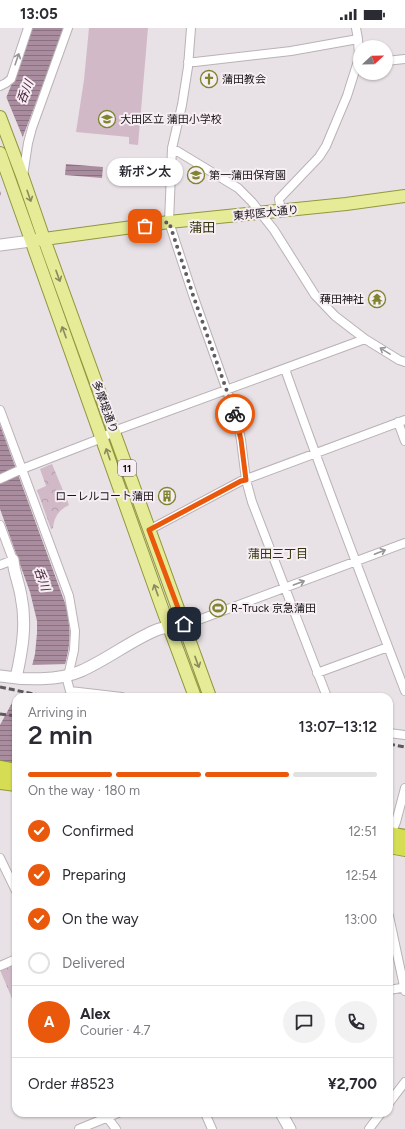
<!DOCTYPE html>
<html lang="en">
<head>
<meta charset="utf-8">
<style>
	body { margin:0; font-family:Figtree,"Noto Sans JP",sans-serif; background:#f2f2f3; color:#2b2b33; height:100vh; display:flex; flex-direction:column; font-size:15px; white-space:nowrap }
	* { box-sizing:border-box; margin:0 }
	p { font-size:13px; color:#7c7c81 }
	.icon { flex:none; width:22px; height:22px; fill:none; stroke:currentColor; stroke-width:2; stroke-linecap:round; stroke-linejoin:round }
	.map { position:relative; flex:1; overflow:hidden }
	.details { position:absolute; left:12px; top:665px; width:381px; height:424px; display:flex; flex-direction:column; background:#fff; border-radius:12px; box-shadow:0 1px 3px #0004 }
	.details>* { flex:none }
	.needle { width:26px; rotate:68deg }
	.tools { position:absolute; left:353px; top:12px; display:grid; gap:8px }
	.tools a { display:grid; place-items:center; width:40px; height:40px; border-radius:50%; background:#fff; box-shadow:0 1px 3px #0004; font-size:20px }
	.pin { position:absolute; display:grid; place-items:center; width:34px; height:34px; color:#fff; margin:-17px; border-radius:8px; box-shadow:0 2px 6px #0006 }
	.courier { position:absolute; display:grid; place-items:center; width:40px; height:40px; margin:-20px; border:3px solid #ea580c; border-radius:50%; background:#fff; color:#222; box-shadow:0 1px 5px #0007 }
	.bubble { position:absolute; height:28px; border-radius:14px; background:#fff; box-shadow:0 1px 3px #0004; font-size:13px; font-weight:600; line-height:28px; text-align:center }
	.summary em { font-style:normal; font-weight:600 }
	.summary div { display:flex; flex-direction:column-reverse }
	.summary { display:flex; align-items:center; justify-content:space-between; height:68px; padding:0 16px }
	h1 { font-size:26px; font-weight:600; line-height:30px }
	.bar { display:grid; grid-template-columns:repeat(4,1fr); gap:6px 4px; align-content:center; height:48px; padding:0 16px }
	.bar i { height:5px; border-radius:3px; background:#e1e1e2 }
	.bar .current { background:#ea580c }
	.bar p { grid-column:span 4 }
	.line { display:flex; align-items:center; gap:10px; padding:0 16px; border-top:1px solid #e1e1e2 }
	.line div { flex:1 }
	.round { display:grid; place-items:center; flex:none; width:42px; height:42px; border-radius:21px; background:#f2f2f3 }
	ol { padding:0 16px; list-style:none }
	li { display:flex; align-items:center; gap:12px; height:44px }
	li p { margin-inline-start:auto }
	li .icon { padding:4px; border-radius:50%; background:#ea580c; color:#fff; stroke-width:4 }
	li:last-child { color:#7c7c81 }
	li i { width:22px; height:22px; border:2px solid #e1e1e2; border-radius:50% }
	.status { display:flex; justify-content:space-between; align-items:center; height:28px; padding:0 20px; background:#fff; direction:ltr }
	.status svg { height:11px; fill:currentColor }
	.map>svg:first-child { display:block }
	.park { fill:url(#park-crowns) }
	.pitch { fill:#d1b9c8 }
	.water { fill:url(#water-rules) }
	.pier { fill:#e8e1e6 }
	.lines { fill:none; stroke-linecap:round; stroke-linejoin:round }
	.street-casing { stroke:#b9b2b6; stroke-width:10 }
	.secondary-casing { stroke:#b9b2b6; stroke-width:13 }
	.primary-casing { stroke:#92973e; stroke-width:14 }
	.highway-casing { stroke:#92973e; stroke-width:16 }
	.street { stroke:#fff; stroke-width:8 }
	.secondary { stroke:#fff; stroke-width:11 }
	.primary { stroke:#e6eb98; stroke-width:12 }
	.highway { stroke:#d5dd53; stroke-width:14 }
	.rail { stroke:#5d595c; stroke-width:3; stroke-dasharray:6 3; stroke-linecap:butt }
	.oneway { stroke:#979596 }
	.oneway2 { stroke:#898a5e }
	.done { stroke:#605c5f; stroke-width:4; stroke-dasharray:0 7.2 }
	.route { stroke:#ea580c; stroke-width:5 }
	.labels { text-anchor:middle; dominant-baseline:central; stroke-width:4; stroke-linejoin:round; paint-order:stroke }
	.shield { fill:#f6eef3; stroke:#5a5558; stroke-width:1 }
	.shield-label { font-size:10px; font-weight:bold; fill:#171416 }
	.poi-label { font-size:11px; fill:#171416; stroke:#f6eef3; text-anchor:start }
	.street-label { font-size:11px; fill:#171416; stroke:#f6eef3 }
	.water-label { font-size:12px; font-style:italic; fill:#4b223f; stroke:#f6eef3 }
	.neighbourhood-label { font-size:12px; fill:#313309; stroke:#f6eef3 }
	.quarter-label { font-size:13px; fill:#313309; stroke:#f6eef3 }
</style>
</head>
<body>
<div class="status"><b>13:05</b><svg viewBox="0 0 49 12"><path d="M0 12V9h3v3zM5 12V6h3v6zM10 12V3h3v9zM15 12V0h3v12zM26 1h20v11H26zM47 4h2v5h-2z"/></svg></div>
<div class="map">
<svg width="405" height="1101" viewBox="0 0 405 1101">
	<defs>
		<pattern id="park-crowns" width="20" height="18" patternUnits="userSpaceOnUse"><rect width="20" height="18" fill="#d1b9c8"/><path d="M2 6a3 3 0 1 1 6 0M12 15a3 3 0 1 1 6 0" fill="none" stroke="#b39eab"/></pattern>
		<pattern id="water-rules" width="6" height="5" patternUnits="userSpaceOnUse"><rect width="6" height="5" fill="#aa8c9f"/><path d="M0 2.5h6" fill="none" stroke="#897181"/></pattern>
	</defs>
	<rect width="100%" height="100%" fill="#e8e1e6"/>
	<path class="park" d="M52,436l17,41c-10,5 -15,12 -16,23l-2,1 -14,-39 9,-4 -6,-17z
		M16,936v44l-16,-38z"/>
	<path class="pitch" d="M89,0h59l-10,117 -9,-1v-7l-53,-5 8,-52z"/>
	<path class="water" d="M31,0h32l-13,38 -50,130v-83l19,-47z
		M66,136l37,3 -1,11 -37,-3z
		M0,397l65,178c8,29 5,49 -5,77 -3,5 -5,12 -8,17h-36v62l-16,27v-61l32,-59 3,-12 2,-21v-12l-7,-29 -30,-83z"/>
	<path class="pier" d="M5,66l19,46 -22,56 -2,-5v-83z
		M67,636l-11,30 -21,3h-19v3h-1l3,-13 12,-22z"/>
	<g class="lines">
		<g class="street-casing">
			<path id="street" d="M191,0l-3,39 -6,38 -10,43 -3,74 24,73 44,124 4,21 5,40 6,22 75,195
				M386,33l19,-2
				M188,34h7l96,-11 67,-12
				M0,58l6,-3 5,-4 17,-51
				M172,120l66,40 14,14 22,28 41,65 20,21 30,23 34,21 6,2
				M23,148l5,-33 4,-15 36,-100
				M281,183l-2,-12 40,-42 7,-11 21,-50 12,-38 -1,-19 -2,-11
				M285,341c38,108 79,215 120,322
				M0,382l69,186 6,35 -1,19 -5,22 -3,4 4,15 52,6
				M398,394l7,19
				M0,451l22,-10 80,-31 12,-7 251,-92
				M0,497l13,35 -13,5
				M149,502l92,-49 164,-61
				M184,596l9,-2 212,-79
				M317,645l71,-26
				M389,705l16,2
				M391,806l5,-12 9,-34
				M0,830l16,33
				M389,888l16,75
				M0,938l16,-7
				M389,962l12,-2 4,2
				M389,1075l16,-21
				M105,1085l2,4 9,12
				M205,1085l7,16
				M79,1101l39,-16
				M369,1101l12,-16"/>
		</g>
		<g class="secondary-casing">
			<path id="secondary" d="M0,217l31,-4
				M13,532c1,13 6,23 8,36 6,28 1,55 -5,82
				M0,648c24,4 59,5 81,-5 25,-11 48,-29 73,-40 9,-4 19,-5 30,-7
				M281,1085l9,16"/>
		</g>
		<g class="primary-casing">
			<path id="primary" d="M0,89l23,61 21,61 166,458
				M0,125l162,455 33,89
				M37,212l132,-18 177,-18 59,-8"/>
		</g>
		<g class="highway-casing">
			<path id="highway" d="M0,740l16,3
				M0,754l16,2
				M389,806l16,3
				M389,818l16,3"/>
		</g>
		<use href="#street" class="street"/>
		<use href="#secondary" class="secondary"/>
		<use href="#primary" class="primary"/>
		<use href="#highway" class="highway"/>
		<path class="rail" d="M0,659l48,10
			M0,686l16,2
			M389,716l16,3"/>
	</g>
	<defs><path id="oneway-shaft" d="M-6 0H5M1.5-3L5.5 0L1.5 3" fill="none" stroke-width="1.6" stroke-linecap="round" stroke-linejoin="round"/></defs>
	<g class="oneway">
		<use href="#oneway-shaft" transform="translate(17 31) rotate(-71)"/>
		<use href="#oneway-shaft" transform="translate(385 323) rotate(-148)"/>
		<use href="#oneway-shaft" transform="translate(380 524) rotate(-21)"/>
		<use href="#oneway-shaft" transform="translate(299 555) rotate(-20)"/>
	</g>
	<g class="oneway2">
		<use href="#oneway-shaft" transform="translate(29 168) rotate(71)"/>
		<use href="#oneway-shaft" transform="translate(58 248) rotate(70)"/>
		<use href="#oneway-shaft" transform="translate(64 304) rotate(-110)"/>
		<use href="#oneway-shaft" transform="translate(108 426) rotate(-109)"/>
		<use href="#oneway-shaft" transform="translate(156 562) rotate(-110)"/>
		<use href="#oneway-shaft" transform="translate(197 634) rotate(70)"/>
	</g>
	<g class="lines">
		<path class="done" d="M145,198l24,-4 24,73 42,119"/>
		<path class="route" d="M184,596l-35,-94 92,-49 5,-1 -5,-40 -6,-26"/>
	</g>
	<defs>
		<g id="church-ring" transform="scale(0.9)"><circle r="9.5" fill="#f6eef3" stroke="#7f842f" stroke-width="1.5"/><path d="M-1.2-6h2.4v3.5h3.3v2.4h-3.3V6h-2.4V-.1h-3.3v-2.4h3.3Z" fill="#7f842f"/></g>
		<g id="school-ring" transform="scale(0.9)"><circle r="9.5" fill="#f6eef3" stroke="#7f842f" stroke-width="1.5"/><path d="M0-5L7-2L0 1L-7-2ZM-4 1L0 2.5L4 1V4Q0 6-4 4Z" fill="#7f842f"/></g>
		<g id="temple-ring" transform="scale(0.9)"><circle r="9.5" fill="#f6eef3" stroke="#7f842f" stroke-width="1.5"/><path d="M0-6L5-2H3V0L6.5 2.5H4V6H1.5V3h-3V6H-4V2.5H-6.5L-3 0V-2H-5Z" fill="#7f842f"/></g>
		<g id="building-ring" transform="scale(0.9)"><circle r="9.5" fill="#f6eef3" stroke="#7f842f" stroke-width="1.5"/><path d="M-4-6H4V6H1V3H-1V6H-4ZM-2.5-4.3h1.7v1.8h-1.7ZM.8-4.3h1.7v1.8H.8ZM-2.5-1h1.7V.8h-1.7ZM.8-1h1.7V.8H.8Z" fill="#7f842f"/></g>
		<g id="stadium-ring" transform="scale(0.9)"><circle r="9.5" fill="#f6eef3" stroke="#7f842f" stroke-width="1.5"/><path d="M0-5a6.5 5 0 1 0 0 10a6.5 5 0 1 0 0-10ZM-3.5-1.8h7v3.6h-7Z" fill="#7f842f"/></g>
	</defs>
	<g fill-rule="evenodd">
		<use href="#church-ring" x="209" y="51"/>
		<use href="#school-ring" x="107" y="91"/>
		<use href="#school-ring" x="196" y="147"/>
		<use href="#temple-ring" x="377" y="271"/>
		<use href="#building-ring" x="167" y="468"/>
		<use href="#stadium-ring" x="218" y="580"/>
	</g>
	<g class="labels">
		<rect class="shield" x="118" y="432" width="18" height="16" rx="3"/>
		<g class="shield-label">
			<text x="127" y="440">11</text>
		</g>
		<g class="poi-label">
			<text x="222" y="51">蒲田教会</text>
			<text x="120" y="91">大田区立 蒲田小学校</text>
			<text x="209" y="147">第一蒲田保育園</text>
			<text x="364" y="271" text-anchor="end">薭田神社</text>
			<text x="154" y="468" text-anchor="end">ローレルコート蒲田</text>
			<text x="231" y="580">R-Truck 京急蒲田</text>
		</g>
		<g class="street-label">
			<text transform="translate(266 185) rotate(-6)">東邦医大通り</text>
			<text transform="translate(105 379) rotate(70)">多摩堤通り</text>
		</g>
		<g class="water-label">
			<text transform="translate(25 64) rotate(-68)">呑川</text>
			<text transform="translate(42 551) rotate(71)">呑川</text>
		</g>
		<g class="neighbourhood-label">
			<text x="278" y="526">蒲田三丁目</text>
		</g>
		<g class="quarter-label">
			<text x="202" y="199">蒲田</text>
		</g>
	</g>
</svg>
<div class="tools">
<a><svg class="needle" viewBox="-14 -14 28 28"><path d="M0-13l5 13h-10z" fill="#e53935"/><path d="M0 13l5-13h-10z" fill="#7c7c81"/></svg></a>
</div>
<div class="pin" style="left:145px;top:198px;background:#ea580c"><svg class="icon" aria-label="bag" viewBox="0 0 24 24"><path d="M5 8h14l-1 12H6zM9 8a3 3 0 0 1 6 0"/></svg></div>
<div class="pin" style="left:184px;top:596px;background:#1f2937"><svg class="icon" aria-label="home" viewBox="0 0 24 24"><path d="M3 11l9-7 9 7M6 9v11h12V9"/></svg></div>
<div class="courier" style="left:235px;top:386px"><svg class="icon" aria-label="bike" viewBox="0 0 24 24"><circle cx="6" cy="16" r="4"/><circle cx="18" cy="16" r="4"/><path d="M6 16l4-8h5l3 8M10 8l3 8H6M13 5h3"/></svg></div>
<div class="bubble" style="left:107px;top:130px;width:76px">新ポン太</div>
<section class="details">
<div class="summary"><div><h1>2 min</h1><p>Arriving in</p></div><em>13:07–13:12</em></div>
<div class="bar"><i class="current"></i><i class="current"></i><i class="current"></i><i></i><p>On the way · 180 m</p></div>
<ol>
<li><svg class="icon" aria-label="check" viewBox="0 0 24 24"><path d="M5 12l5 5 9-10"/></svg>Confirmed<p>12:51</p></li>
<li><svg class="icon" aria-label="check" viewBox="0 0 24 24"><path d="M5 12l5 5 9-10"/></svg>Preparing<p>12:54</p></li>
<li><svg class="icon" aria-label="check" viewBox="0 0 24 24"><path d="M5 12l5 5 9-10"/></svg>On the way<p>13:00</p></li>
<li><i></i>Delivered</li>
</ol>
<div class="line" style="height:72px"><b class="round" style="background:#ea580c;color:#fff">A</b><div><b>Alex</b><p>Courier · 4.7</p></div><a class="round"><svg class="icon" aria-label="chat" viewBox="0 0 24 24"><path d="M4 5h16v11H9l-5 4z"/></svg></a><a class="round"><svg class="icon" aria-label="phone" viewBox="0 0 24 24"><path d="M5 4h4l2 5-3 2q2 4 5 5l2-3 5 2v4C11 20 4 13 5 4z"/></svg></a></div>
<div class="line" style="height:52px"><div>Order #8523</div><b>¥2,700</b></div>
</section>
</div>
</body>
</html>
